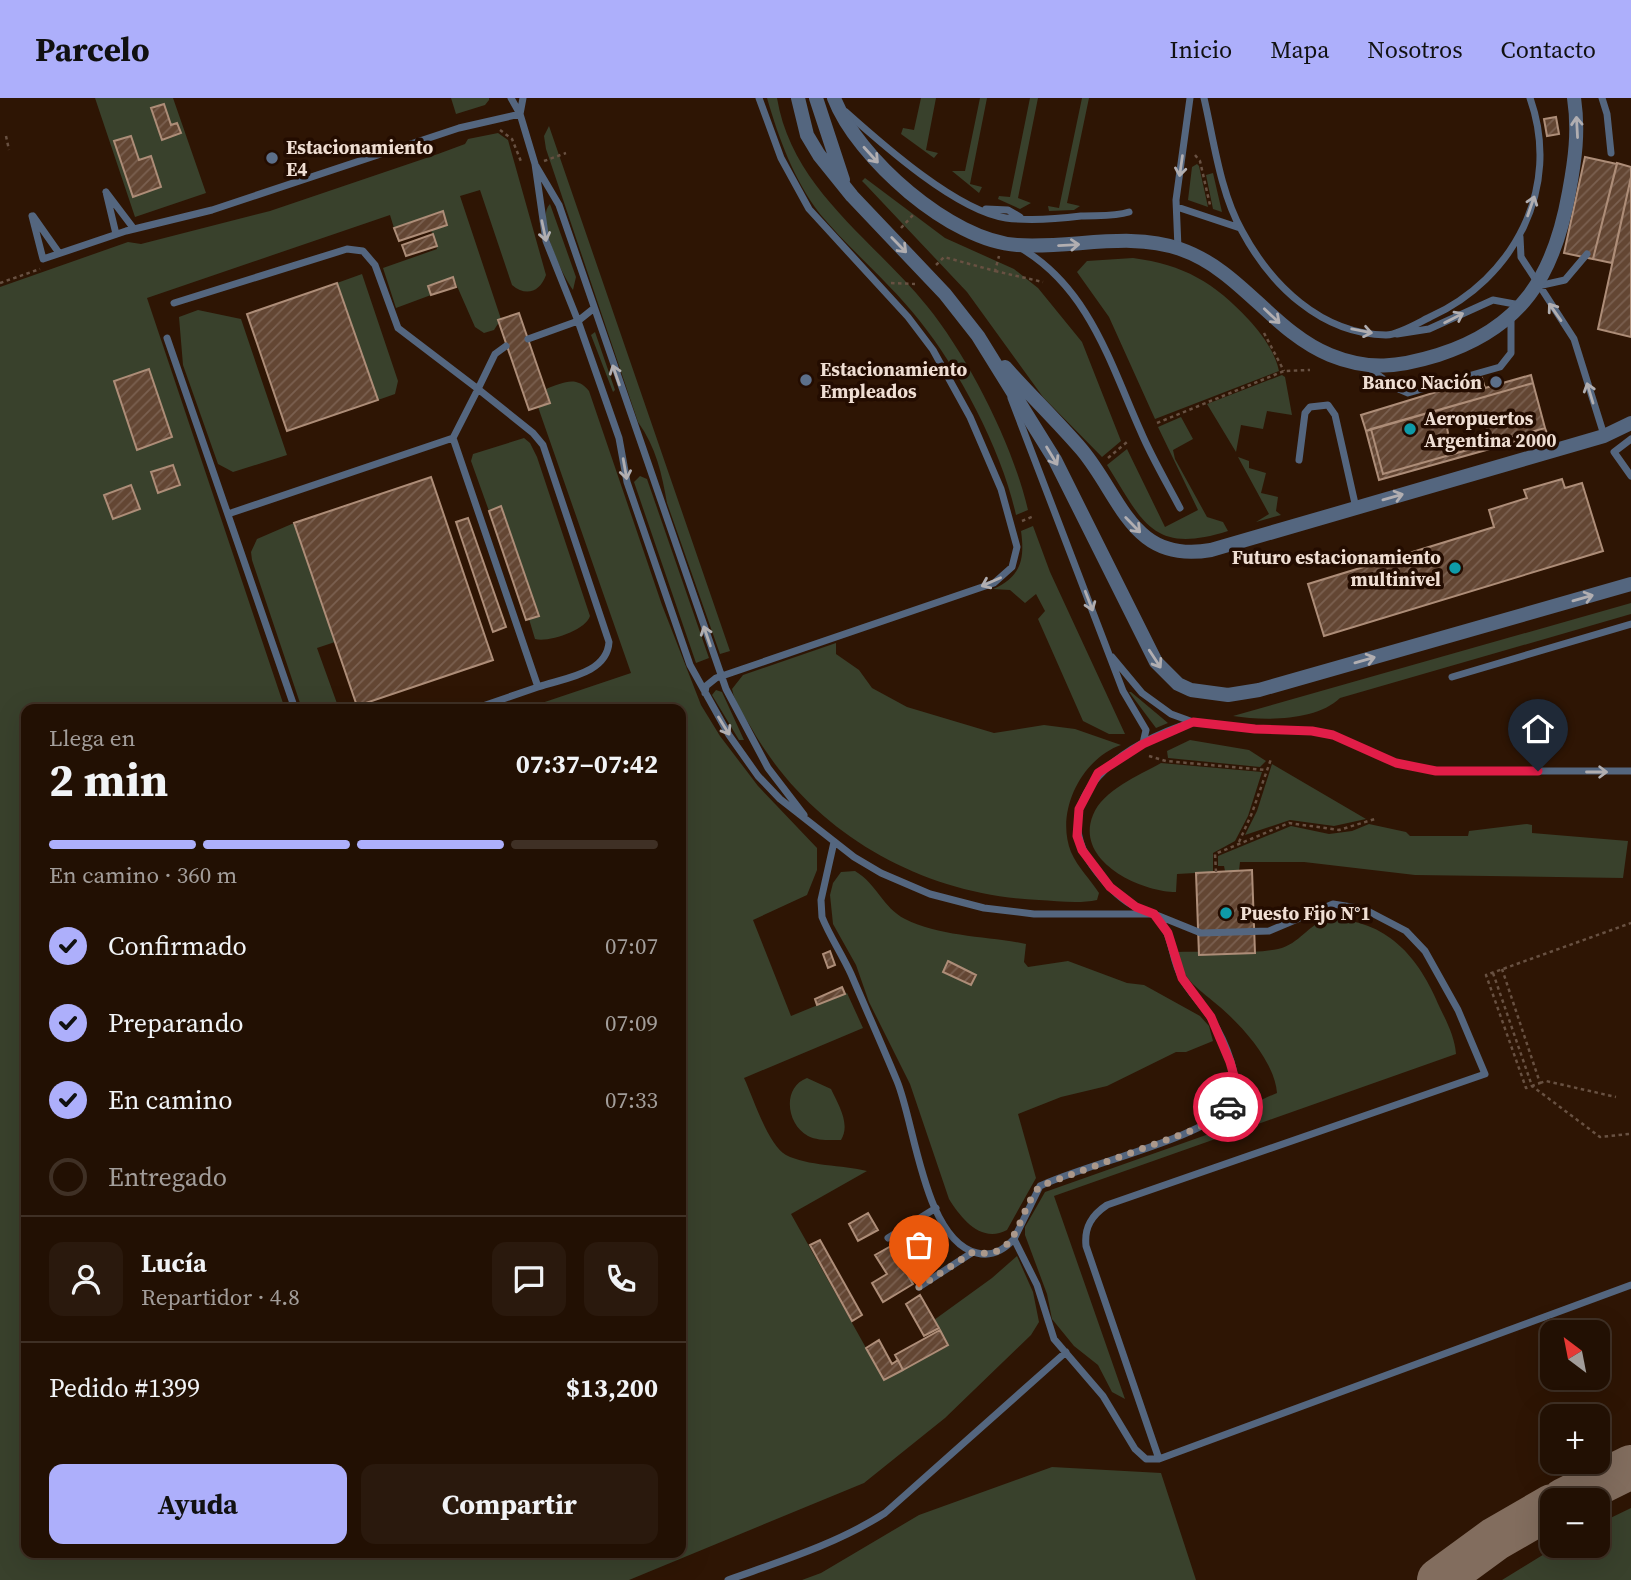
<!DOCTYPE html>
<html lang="es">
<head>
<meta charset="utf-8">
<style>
	body { margin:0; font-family:"Source Serif 4",serif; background:#2a190d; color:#f1f3f6; height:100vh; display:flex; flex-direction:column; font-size:26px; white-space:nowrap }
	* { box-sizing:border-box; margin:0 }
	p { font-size:23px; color:#a29d9a }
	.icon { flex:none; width:38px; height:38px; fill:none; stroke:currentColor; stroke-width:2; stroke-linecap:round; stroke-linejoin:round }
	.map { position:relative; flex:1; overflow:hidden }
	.drawer { position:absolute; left:21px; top:606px; width:665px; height:854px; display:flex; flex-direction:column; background:#221003; border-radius:14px; box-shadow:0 7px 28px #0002,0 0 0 2px #3f3025 }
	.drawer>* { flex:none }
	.needle { width:46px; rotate:328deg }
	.fabs { position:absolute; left:1540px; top:1222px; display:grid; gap:14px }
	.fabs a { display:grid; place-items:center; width:70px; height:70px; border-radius:14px; background:#221003; box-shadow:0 7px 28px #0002,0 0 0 2px #3f3025; font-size:35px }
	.pin { position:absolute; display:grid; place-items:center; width:60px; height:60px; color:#fff; margin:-72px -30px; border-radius:50% 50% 50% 0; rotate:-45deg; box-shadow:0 0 7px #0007 }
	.pin .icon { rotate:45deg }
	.courier { position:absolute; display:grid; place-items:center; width:70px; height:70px; margin:-35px; border:5px solid #e11d48; border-radius:50%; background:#fff; color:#222; box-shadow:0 2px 9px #0007 }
	.head em { font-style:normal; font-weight:700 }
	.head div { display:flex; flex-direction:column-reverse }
	.head { display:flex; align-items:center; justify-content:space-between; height:119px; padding:0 28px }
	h1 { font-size:46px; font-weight:700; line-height:52px }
	.bar { display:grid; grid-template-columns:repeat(4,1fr); gap:10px 7px; align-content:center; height:84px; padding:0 28px }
	.bar i { height:9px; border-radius:5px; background:#3f3025 }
	.bar .current { background:#adaffb }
	.bar p { grid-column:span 4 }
	.line { display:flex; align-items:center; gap:18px; padding:0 28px; border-top:2px solid #3f3025 }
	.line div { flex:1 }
	.round { display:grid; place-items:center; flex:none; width:74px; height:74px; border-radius:14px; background:#2a190d }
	ol { padding:0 28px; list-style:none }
	li { display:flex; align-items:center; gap:21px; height:77px }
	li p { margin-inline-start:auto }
	li .icon { padding:7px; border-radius:50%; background:#adaffb; color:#111; stroke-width:4 }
	li:last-child { color:#a29d9a }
	li i { width:38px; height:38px; border:4px solid #3f3025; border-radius:50% }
	.primary-button { display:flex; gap:14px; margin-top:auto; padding:14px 28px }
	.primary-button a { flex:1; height:80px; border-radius:14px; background:#adaffb; color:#111; font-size:28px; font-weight:700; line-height:80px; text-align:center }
	.primary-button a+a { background:#2a190d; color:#f1f3f6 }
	header { display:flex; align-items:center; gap:42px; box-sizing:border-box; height:98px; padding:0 35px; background:#adaffb; color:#111 }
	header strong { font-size:33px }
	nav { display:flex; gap:38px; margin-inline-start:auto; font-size:24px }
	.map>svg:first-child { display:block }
	.grass { fill:#39412c }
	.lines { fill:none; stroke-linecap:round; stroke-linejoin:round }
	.taxiway { stroke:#826d5e; stroke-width:44 }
	.building { fill:url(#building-hatch); stroke:#ad8d78; stroke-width:2; fill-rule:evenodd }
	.path { stroke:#685142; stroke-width:2.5; stroke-dasharray:3.5 3.5; stroke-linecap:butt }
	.service { stroke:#54667f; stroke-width:7 }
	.minor { stroke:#54667f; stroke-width:14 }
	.oneway { stroke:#b1aeb1 }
	.done { stroke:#ab988b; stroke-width:7; stroke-dasharray:0 12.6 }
	.route { stroke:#e11d48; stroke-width:9 }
	.service-dot { fill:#5c6f8a; stroke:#230c00; stroke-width:2.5 }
	.culture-dot { fill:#0f9aa8; stroke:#230c00; stroke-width:2.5 }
	.labels { text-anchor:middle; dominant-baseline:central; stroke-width:7; stroke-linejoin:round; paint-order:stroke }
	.poi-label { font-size:19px; font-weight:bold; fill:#efded3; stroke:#230c00; text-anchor:start }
</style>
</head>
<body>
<header>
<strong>Parcelo</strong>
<nav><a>Inicio</a><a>Mapa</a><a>Nosotros</a><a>Contacto</a></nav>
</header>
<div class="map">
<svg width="1631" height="1482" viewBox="0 0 1631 1482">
	<defs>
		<pattern id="building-hatch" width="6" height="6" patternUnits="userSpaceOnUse" patternTransform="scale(1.75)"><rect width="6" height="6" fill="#634633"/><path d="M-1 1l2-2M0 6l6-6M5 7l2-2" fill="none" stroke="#7a6050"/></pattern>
	</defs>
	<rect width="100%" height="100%" fill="#2e1504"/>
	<path class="grass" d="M95,0h78l33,95 -71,24z
		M451,0h38v2l-4,5 -29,9z
		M767,0h10c15,91 96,141 150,208 42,52 86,139 101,204l-12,5c-14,-64 -56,-144 -97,-195 -30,-38 -68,-69 -99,-106 -26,-34 -41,-75 -53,-116z
		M921,0h15l-10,52 12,3 -4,5 -33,-24 2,-6 11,2z
		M980,0h7l-17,86 12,3 -3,6 -27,-22h13z
		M1030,0h8l-20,100 13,5 -11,6 -22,-10 1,-3 11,1z
		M1082,0h7l-22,105 13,3 -6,4 -25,1 -1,-5 11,2z
		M549,28l181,525 -10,3 -53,-151c-5,-29 -11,-56 -29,-81l-92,-273 -2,-13z
		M498,35l10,7 38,135c-6,17 -20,22 -34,10l-32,-95 -20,6 41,123 -7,11 -10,3 -9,-6 -22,-50 -25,9 3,9 -35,13 -13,-40 54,-19 -6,-19 16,-6 -5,-13 -48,17 -4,-13 -243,83 138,411h-259v843h655v-843h-157l107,-36 -93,-266 12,-5 -4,-13c17,-6 30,-14 43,2l73,214 39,100 19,31 38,50 59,62v22l-10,25 -54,25 38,96 56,-23 16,35 -119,50c9,19 24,67 42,77 21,11 57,10 81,16l-76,43 93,166 64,-34 -14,-26 58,-42 25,-22 16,36 6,30 -8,13 -86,83 -81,65 -235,97h-629v-1293l128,-45 13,2 129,-33 168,-57 27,-10 3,-5z
		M1197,66l2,2 9,41 -20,-7 4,-33z
		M1213,75l9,39 -9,-3 -7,-34z
		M865,80l80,60 69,31 24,19 44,54 39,99 -19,16 -59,-60 -76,-105 -101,-107 -4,-4z
		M550,106l26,73 -3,13c-11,-15 -38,-72 -23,-86z
		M1133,160c51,7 81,24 116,62 13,14 26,32 30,51l-124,48 -46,-102 -32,-45 10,-11z
		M362,176l36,107 -3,13 -17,6 -41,-117z
		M198,212l43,9 46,136 -54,17 -15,-8 -35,-99 -4,-48z
		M595,234l20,58 -2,2 -22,-57z
		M1282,277l3,2 7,38 -25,-4 -4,18 -22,-4 -5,27 -29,-48z
		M1181,319l12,22 -20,11 2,9 32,58 16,5 5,9c-76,24 -85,-9 -121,-66l20,-16 38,78 33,-17 -40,-83z
		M524,340l6,5 7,14 53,159c-4,14 -42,27 -55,23l-6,-20 10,-3 -38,-109 -12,4 -18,-50 2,-7z
		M1238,359l11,4v7l17,5 -5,20 17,4 -2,14 5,4 -25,7 13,-8z
		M640,378l7,3 62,179 -13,5 -62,-181z
		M294,425l41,119 -18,6 22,61h-37l-50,-149 -1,-8 6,-13z
		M1033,428l17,46 75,162h-16l-26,-13 -45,-102 7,-8 -9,-17 -11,9 -15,-13 -17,-1c28,-12 32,-30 28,-58z
		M1631,505v11l-291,84c-24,23 -75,23 -107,18z
		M836,545v11l23,16 13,18 35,19 87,26 50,-8 31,4 46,16c-40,14 -66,67 -50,107 7,16 19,27 28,41l-2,7c-18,4 -40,1 -58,0 -116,-5 -223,-65 -283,-164 -8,-15 -21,-31 -24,-47l11,-14z
		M716,592l6,2 22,48h-5l-27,-45z
		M1129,594h2l37,31 -12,5z
		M1190,642l59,10 17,11 -6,6 -92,-9 -1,-7z
		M1161,665l101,9 -14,44 -13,25 -22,12v19l-36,2 -1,18c-35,0 -102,-31 -83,-77 10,-25 45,-39 68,-52z
		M1272,666l94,55 -32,7 -44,-6 -45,15 12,-24z
		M1369,726l37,8 4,4h58l1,-5 58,-7 5,1v8l96,8 -5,37 -208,-3 -111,-13h-64l-1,9h-14l-1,-5h-6v-10l73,-30 38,8 23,-3z
		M855,773c23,14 27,36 50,48 35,18 83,17 121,25l-2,18 4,5 40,-6 59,22 17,2 56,31 9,10 4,15 -27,11h-10l-69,34 -46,11 -43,17 18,64 -29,52c-26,14 -46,-12 -58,-31l-39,-115 -41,-82 -13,-37 -23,-41 -3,-29 3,-12 8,-11z
		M1328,821c59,0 91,38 112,89 7,14 15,30 16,46l-402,142 71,203 -13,-7 -14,-27 -24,-19 -22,-27 -5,-25 -22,-59v-8l20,-35 195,-69c5,-16 22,-24 37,-30 -2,-31 -35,-67 -57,-86 -19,-17 -40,-27 -42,-55 30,-1 71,3 100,-3 22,-5 30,-25 50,-30z
		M807,980l24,11c7,15 20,35 10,51 -11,0 -23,1 -33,-4 -22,-12 -26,-49 -1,-58z
		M913,1136l16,7 7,16 -7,15 -15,11 -22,-37z
		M1052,1369l109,6 35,107h-394l19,-7 98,-58z
		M1631,1410v72h-129l57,-35h39v-21z"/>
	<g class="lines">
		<path class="taxiway" d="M1564,1402l67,-33
			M1439,1482l56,-41 57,-33"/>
	</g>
	<path class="building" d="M164,6l7,21 6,-2 4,10 -19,7 -11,-32z
		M1556,19l3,17 -12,2 -3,-17z
		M131,38l8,24 12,-4 10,31 -28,10 -19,-56z
		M1585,59l32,7 -24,95 -29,-6z
		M1617,65l14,4v10l-19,86 -19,-4z
		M1631,79v160l-33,-8z
		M443,113l4,14 -48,16 -5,-13z
		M433,136l4,12 -31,10 -4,-11z
		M453,179l3,10 -25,8 -3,-9z
		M337,185l41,117 -91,31 -40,-117z
		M519,215l31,90 -21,7 -31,-90z
		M149,271l23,68 -35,13 -23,-69z
		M1531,277l2,8 -167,48 -5,-16 121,-37 3,10z
		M1533,285l12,45 -162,46 -12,-45zM1483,320l5,14 -38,11 -3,-15 14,-7z
		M1545,330l2,5 -168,47 -13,-49 5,-2 12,45z
		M173,367l7,20 -22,8 -7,-21z
		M431,379l62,183 -136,46 -63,-183z
		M1562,381l3,9 17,-5 21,68 -279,85 -16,-52 186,-57 -5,-17 38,-12 -3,-8z
		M131,387l9,24 -27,10 -9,-24z
		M501,408l38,110 -13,4 -37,-109z
		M468,420l38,109 -13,5 -37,-110z
		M1252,772l3,83 -56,2 -3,-82z
		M830,853l5,14 -7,3 -5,-14z
		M948,863l28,14 -5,10 -28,-13z
		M842,889l3,7 -28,11 -2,-6z
		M868,1115l10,17 -20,11 -9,-17z
		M820,1142l42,75 -10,6 -42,-76z
		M891,1148l22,38 -30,18 -11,-19 15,-9 -12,-19z
		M920,1197l19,33 -15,8 -18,-32z
		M940,1232l8,15 -45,25 -8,-15z
		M879,1242l13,24 6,-4 5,10 -19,10 -18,-32z"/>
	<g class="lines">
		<path class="path" d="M500,32l12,9 10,25
			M6,38l3,14
			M1195,57l5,6 10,44
			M544,63l22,-8
			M901,130l12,-13
			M936,167l8,-8 51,14 4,-15
			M995,173l48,11
			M0,185l40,-14
			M891,185l24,1
			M1264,235l20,38
			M1157,325l127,-52 26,-1
			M1108,360l19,-16
			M1022,423l12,-5
			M1149,658l17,5 99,9
			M1239,744l13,-29 19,-54
			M1216,774l-1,-18 74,-31 50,7 36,-11
			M1493,875l39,113 8,-3 -38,-114
			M1540,985l6,-2 70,16
			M1629,1036l-29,3 -68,-51 -6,2 -40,-113 145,-52"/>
		<path class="service" d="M511,0l9,16 3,-16
			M1204,0c10,43 16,94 38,133 29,54 79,103 144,104 12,0 32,-12 44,-18 84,-38 132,-129 100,-219
			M1602,0l5,16 4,39
			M846,14c37,33 111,99 160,106 24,3 51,1 75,-2 16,-1 33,1 48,-4
			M536,68l23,39 167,484 42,79 36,47
			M106,94l28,37
			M106,94l10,42
			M1177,109l63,21
			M986,111l22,1 12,7
			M32,118l11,43 83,-28 86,-21 247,-82 61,-14 15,50 11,77 32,80 41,117 8,44 63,183 39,70 29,41 22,23 74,58 27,16 49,21 54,14 50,6h120l47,19 68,-2 64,-27 31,5 42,22 19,20 33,59 27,64 -378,131c-15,10 -23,22 -21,41l73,213
			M33,118l26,37
			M1520,139l1,20 53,82 30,96
			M1019,149c70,40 91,116 122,185 11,26 26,51 39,76
			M1178,150l-2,-48 14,-102
			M1538,188l27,-6 22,-26
			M174,205l173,-54 16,2 12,14 23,63 80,61 -25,49 85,249 -64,22
			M1397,236l32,-5 64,-29 27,5
			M167,240l128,371
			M528,241l50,-18 15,-12
			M506,248l-11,8 -17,35 55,44 10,12 66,197c-2,32 -45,36 -71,45
			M1369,270l25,19 14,6 92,-26 11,-14v-37
			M1011,300l112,293 23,39 -3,13
			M1631,341l-17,13 17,24
			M1299,362l6,-47 5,-6 18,-2 7,10 21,93
			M228,416l225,-76
			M1112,559l30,36 29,21 22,8 62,7 57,2 21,4 63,28 40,8h195
			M1452,579l179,-53
			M705,595l1,-7 10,-8 278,-95 18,-16 5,-20 -16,-58 -31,-72 -37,-67 -25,-33 -99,-108 -28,-51 -22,-60
			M1193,624c-65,19 -155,76 -96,150 10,13 24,28 39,35 6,3 14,4 19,9 19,17 15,42 27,62 7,14 19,25 28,39 13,20 36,67 19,89 -24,32 -147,59 -189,80l-26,53 23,46 17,54 49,57 32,53 11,10h13l472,-174
			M834,744l-13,58 1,17c8,20 20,37 29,57 15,35 31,71 46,107 18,43 27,159 80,172 15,4 27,-3 37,-14
			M888,1140l48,-30
			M919,1189l54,-35
			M728,1482c53,-19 109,-36 157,-67l181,-161"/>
		<path class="minor" d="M798,0l9,37 12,20 33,41 93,98 33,42 77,124 101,202 22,22 13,6 37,5 31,-5 372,-106
			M816,0l27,82
			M834,0c23,60 117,143 183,147 54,4 112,-14 163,4 61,21 92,82 150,106 39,16 69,12 108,0 84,-27 116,-79 131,-163 6,-32 10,-61 5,-94
			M1005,269c25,28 52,54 77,83 40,48 50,114 129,100l393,-114 27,-13"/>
	</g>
	<defs><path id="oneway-shaft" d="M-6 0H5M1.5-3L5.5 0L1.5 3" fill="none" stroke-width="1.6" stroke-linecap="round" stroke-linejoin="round" transform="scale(1.75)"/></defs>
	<g class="oneway">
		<use href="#oneway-shaft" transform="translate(1577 29) rotate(-93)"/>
		<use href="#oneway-shaft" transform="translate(871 57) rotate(48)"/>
		<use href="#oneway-shaft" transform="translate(1181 68) rotate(98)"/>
		<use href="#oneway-shaft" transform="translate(1531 108) rotate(-71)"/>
		<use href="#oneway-shaft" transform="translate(544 133) rotate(78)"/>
		<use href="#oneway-shaft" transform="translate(899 147) rotate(46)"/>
		<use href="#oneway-shaft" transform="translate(1069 147) rotate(-3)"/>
		<use href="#oneway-shaft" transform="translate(1555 214) rotate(-125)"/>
		<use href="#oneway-shaft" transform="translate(1272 218) rotate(43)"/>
		<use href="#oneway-shaft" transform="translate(1454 220) rotate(-27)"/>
		<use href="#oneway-shaft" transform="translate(1362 233) rotate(11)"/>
		<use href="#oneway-shaft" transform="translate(616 277) rotate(-109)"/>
		<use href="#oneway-shaft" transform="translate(1590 295) rotate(-107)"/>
		<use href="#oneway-shaft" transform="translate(1052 358) rotate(59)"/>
		<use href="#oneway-shaft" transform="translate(625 371) rotate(80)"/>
		<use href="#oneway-shaft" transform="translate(1393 399) rotate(-16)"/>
		<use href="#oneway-shaft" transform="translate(1133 427) rotate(46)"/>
		<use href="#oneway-shaft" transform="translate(991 484) rotate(156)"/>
		<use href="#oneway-shaft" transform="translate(1583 500) rotate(-16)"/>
		<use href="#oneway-shaft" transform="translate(1089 503) rotate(69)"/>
		<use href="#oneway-shaft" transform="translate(707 538) rotate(-109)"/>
		<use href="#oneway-shaft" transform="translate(1155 561) rotate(57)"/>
		<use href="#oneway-shaft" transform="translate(1365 562) rotate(-16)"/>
		<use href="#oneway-shaft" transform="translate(724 628) rotate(58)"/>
		<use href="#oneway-shaft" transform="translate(1597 674)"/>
	</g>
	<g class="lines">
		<path class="done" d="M919,1189l54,-35c47,10 43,-39 67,-66l159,-58 29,-21"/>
		<path class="route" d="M1228,1009l6,-11 2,-13 -6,-21 -19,-45 -29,-39 -14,-45 -14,-19 -18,-7 -26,-20 -28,-37 -5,-14 2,-27 19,-36 45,-29 50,-22 62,7 57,2 21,4 63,28 40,8h102"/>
	</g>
	<g class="service-dot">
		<circle cx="272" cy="60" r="7"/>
		<circle cx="806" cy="282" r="7"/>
		<circle cx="1496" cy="284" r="7"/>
	</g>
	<g class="culture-dot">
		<circle cx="1410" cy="331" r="7"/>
		<circle cx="1455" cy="470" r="7"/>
		<circle cx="1226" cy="815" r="7"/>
	</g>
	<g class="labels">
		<g class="poi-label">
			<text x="286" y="49">Estacionamiento<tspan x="286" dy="22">E4</tspan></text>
			<text x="820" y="271">Estacionamiento<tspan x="820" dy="22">Empleados</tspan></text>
			<text x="1482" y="284" text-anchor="end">Banco Nación</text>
			<text x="1424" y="320">Aeropuertos<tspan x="1424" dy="22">Argentina 2000</tspan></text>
			<text x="1441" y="459" text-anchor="end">Futuro estacionamiento<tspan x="1441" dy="22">multinivel</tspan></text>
			<text x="1240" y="815">Puesto Fijo N°1</text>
		</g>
	</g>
</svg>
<div class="fabs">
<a><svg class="needle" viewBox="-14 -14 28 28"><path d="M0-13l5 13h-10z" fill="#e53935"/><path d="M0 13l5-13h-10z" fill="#a29d9a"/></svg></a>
<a>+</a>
<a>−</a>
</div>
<div class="pin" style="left:919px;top:1189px;background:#ea580c"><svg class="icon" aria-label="bag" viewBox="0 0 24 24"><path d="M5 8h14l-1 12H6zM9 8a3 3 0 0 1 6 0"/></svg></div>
<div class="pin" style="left:1538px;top:673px;background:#1f2937"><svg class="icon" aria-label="home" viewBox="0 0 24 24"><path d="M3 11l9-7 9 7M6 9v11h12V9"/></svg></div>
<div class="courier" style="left:1228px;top:1009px"><svg class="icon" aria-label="car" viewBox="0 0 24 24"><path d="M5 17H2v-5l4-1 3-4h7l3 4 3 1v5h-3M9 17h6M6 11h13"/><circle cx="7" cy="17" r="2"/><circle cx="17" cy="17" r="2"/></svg></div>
<section class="drawer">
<div class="head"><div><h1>2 min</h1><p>Llega en</p></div><em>07:37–07:42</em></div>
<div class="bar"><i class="current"></i><i class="current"></i><i class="current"></i><i></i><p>En camino · 360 m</p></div>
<ol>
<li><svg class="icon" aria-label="check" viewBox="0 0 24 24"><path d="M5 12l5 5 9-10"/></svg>Confirmado<p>07:07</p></li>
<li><svg class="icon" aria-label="check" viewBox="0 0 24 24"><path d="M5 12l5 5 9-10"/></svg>Preparando<p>07:09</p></li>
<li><svg class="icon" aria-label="check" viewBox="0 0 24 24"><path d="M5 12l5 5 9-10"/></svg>En camino<p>07:33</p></li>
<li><i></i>Entregado</li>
</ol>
<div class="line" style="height:126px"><a class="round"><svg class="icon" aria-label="person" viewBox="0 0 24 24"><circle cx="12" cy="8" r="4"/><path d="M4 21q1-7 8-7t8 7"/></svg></a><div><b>Lucía</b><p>Repartidor · 4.8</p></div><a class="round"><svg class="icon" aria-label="chat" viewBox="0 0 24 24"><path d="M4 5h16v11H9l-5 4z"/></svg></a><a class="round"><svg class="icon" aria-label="phone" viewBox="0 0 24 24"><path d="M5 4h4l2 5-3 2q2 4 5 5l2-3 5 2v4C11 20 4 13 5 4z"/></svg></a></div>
<div class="line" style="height:91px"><div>Pedido #1399</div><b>$13,200</b></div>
<div class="primary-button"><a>Ayuda</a><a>Compartir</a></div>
</section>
</div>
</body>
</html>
